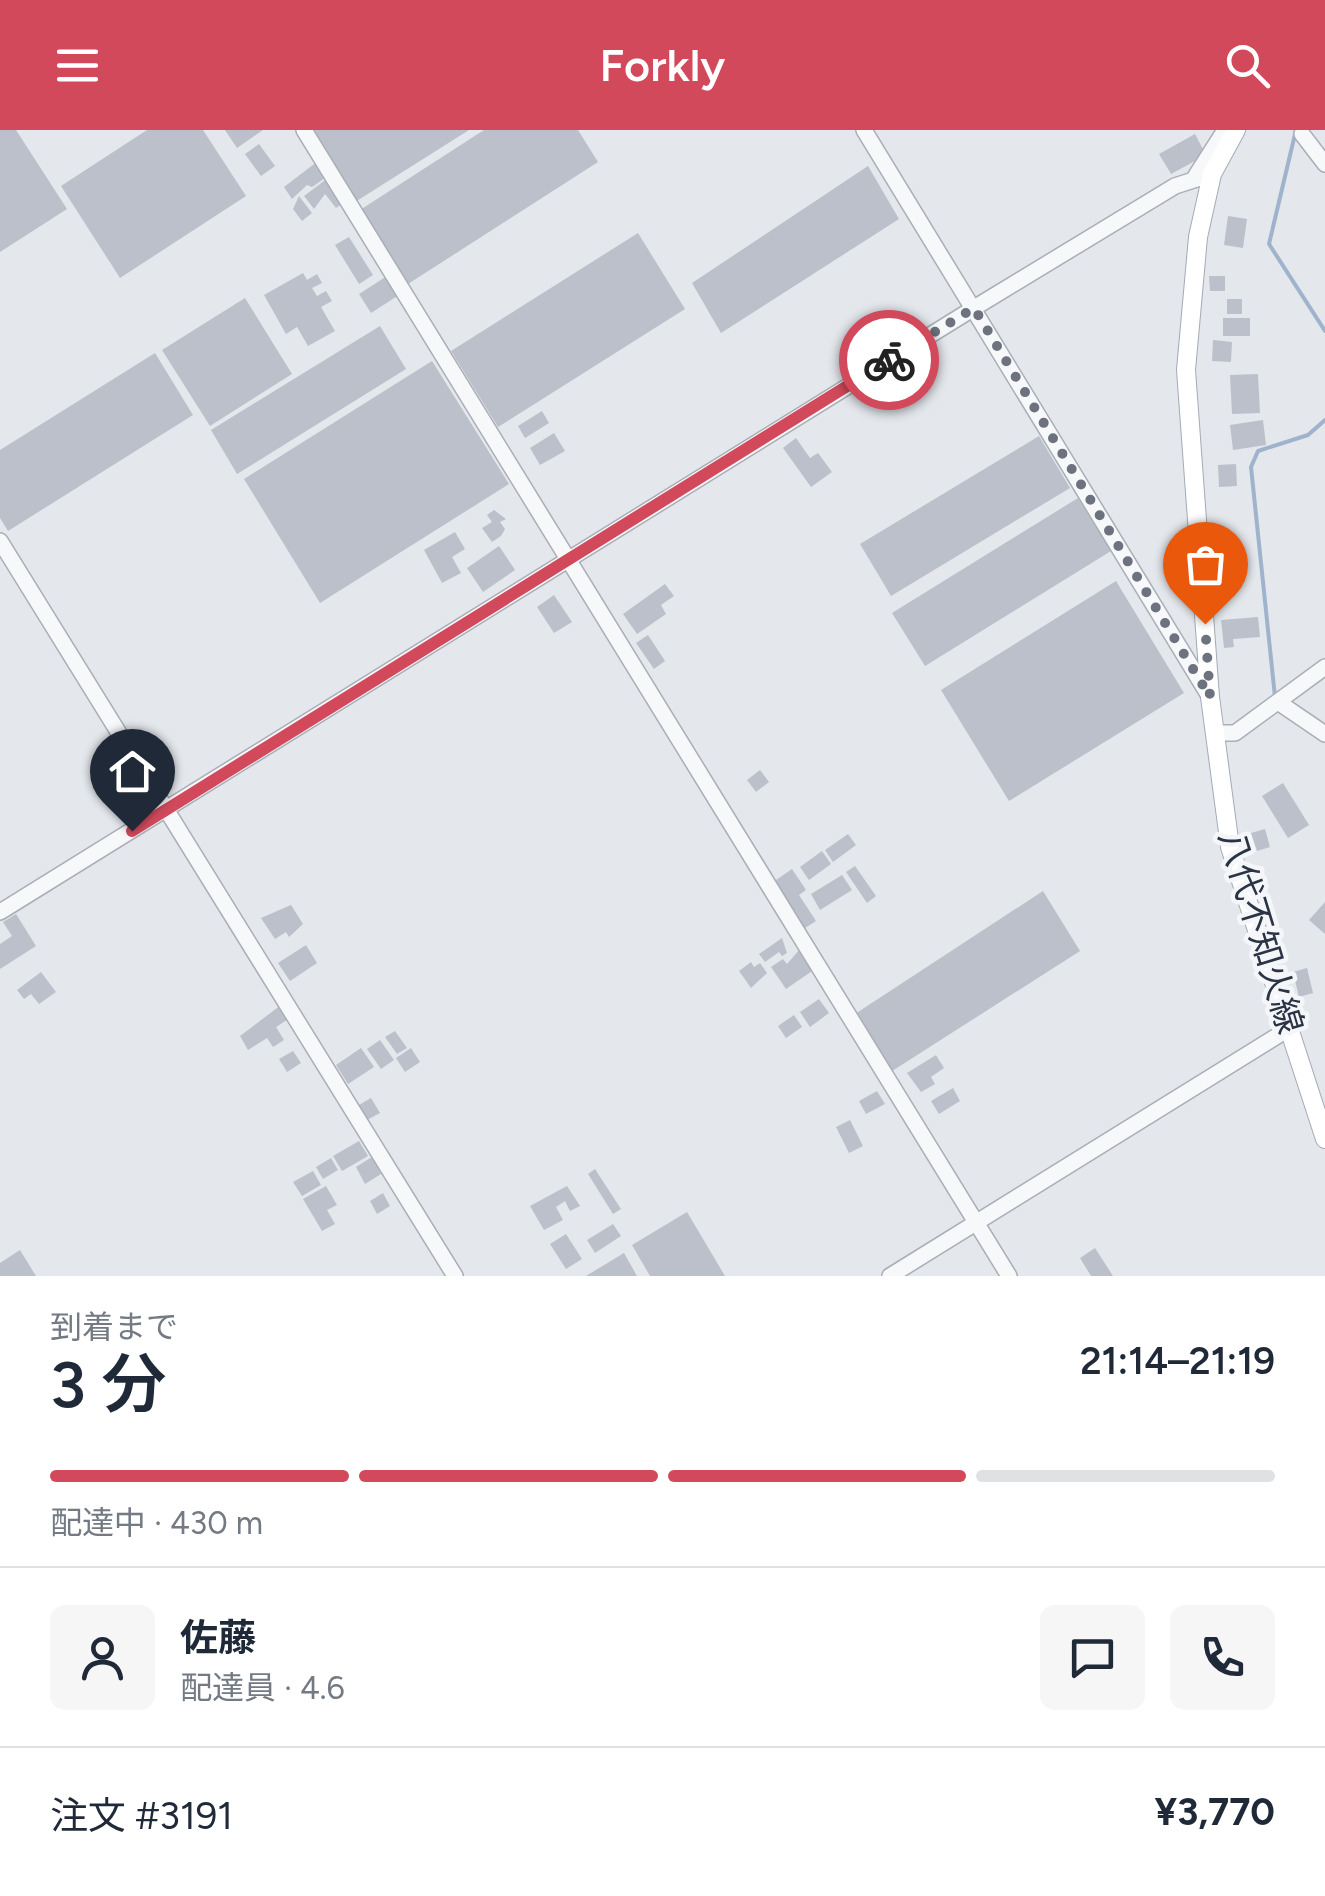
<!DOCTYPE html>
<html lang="ja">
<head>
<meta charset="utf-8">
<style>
	body { margin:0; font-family:Figtree,"Noto Sans JP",sans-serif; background:#f6f6f7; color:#1f2937; height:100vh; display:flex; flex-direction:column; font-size:38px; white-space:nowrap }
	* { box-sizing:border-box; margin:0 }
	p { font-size:32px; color:#747a83 }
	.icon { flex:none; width:55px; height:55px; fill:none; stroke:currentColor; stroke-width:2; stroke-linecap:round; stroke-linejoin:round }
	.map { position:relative; height:1146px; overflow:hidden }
	.sheet { display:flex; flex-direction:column; background:#fff; flex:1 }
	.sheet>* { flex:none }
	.pin { position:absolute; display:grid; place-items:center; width:85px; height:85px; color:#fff; margin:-102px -42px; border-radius:50% 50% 50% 0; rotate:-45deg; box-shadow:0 0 10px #0007 }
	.pin .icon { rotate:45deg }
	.courier { position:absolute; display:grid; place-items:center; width:100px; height:100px; margin:-50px; border:8px solid #d1495b; border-radius:50%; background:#fff; color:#222; box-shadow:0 2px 12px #0007 }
	.summary em { font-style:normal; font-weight:600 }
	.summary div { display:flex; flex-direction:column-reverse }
	.summary { display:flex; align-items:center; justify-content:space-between; height:170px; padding:0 50px }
	h1 { font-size:65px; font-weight:600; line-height:75px }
	.bar { display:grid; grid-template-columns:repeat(4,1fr); gap:15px 10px; align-content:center; height:120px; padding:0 50px }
	.bar i { height:12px; border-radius:8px; background:#e0e1e3 }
	.bar .current { background:#d1495b }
	.bar p { grid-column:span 4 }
	.line { display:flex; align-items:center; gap:25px; padding:0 50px; border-top:2px solid #e0e1e3 }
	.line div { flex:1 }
	.round { display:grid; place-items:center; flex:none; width:105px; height:105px; border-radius:15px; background:#f6f6f7 }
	header { display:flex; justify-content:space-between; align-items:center; height:130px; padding:0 50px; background:#d1495b; color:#fff; font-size:45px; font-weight:600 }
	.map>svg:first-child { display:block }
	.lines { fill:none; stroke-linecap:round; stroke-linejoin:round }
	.stream { stroke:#9fb4cc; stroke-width:4 }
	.building { fill:#bbc0ca }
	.minor-casing { stroke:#a9aeb7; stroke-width:18 }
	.major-casing { stroke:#a3abb8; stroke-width:20 }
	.minor { stroke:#f7f8fa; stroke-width:15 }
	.major { stroke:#fff; stroke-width:18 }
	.done { stroke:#6c737f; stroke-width:10; stroke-dasharray:0 18 }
	.route { stroke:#d1495b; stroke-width:12 }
	.labels { text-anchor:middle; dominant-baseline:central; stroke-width:9; stroke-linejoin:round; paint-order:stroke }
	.street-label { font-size:35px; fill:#2b3445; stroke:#f4f6f9 }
</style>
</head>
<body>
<header><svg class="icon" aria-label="menu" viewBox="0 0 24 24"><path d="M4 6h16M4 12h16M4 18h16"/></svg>Forkly<svg class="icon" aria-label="search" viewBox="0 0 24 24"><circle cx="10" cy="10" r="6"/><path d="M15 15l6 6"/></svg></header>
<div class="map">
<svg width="1325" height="1146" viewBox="0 0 1325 1146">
	<rect width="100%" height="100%" fill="#e4e7ec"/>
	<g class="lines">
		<path class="stream" d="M1296,0l-27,114 56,87
			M1275,567l-24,-230 7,-16 50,-16 17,-15"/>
	</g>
	<path class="building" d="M0,0h16l51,79 -67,43z
		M147,0h56l43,66 -126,82 -59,-92z
		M225,0h38l-26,18z
		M310,0h159l-114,72z
		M484,0h94l20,32 -190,122 -48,-74z
		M1195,4l11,21 -35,19 -12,-20z
		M259,14l16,22 -14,10 -16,-22z
		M318,31l10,15 -16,11 -5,-2 -15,14 -8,-12z
		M868,36l31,53 -178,114 -29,-50z
		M328,48l17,24 -9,6 -11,-14 -11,15 -10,-13z
		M299,66l13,17 -10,8 -9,-12z
		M1228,86l19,3 -4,29 -19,-3z
		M638,103l47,76 -187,118 -47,-76z
		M349,107l24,38 -14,9 -24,-39z
		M303,143l4,7 10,-6 5,9 -10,5 5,8 9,-5 6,10 -11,6 14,24 -27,15 -11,-19 -11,7 -22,-39z
		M387,146l12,19 -28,18 -12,-19z
		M1209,146h16v15h-15z
		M245,168l47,76 -82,52 -48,-76z
		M1227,169h15v15h-15z
		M1223,188h27v18h-27z
		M380,196l26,43 -169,105 -26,-44z
		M1213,210l19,2 -1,20 -19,-1z
		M155,223l38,62 -185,116 -8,-13v-68z
		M432,231l77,123 -189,119 -76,-124z
		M1258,244l2,39 -28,1 -2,-39z
		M542,281l7,12 -24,15 -7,-12z
		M1263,290l3,25 -33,5 -3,-25z
		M554,303l11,18 -25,14 -10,-17z
		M1039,306l31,52 -179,108 -31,-52z
		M796,308l14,20 8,-5 14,19 -21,15 -28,-39z
		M1236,334l1,22 -18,1 -1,-22z
		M1078,368l33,53 -186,115 -33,-53z
		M494,380l12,9 -6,3 5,7 -4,7 -9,6 -10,-14 10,-6 -5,-7z
		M455,402l10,17 -13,8 9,16 -19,10 -18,-33z
		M499,416l16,24 -32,22 -16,-24z
		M1116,451l68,112 -175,108 -68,-111z
		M665,454l9,12 -13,9 5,9 -29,20 -14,-20z
		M554,465l18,27 -18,11 -17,-26z
		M1258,487l2,20 -27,2 1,8 -10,1 -3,-28z
		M648,505l17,26 -11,8 -18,-26z
		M760,640l9,12 -13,10 -9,-12z
		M1283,653l26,42 -21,13 -26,-42z
		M1265,699l5,18 -13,4 -6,-18z
		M848,704l8,11 -23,17 -8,-12z
		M822,721l9,13 -22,16 -9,-13z
		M855,736l21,30 -9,7 -21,-31z
		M792,739l14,21 -7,5 17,26 -14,9 -29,-48z
		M842,745l10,15 -32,20 -9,-16z
		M1043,761l37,60 -191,122 -34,-59z
		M1325,772v32l-16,-14z
		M291,775l12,19 -14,13 -3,-5 -11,7 -14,-21z
		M16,784l20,32 -36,23v-25l12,-8 -9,-14z
		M782,808l5,15 -5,3 -3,-4 -14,10 -6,-8z
		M306,815l11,18 -27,18 -12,-18z
		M800,819l15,20 -29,20 -15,-22 12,-8 4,5z
		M751,832l3,5 6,-4 7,10 -16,15 -12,-17z
		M1307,838l6,25 -14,4 -6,-25z
		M41,842l15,20 -17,12 -8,-10 -7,5 -7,-9z
		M819,869l10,14 -19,14 -10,-15z
		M281,875l9,13 -14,9 8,13 -11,7 -6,-9 -19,12 -8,-14z
		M794,885l8,12 -16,11 -8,-12z
		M395,901l12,17 -10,6 -12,-17z
		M380,910l14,20 -13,9 -14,-20z
		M361,918l13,19 -26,17 -12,-19z
		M411,918l9,14 -15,10 -9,-14z
		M293,921l8,12 -14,9 -8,-13z
		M936,925l8,13 -13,9 4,7 -14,8 -14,-19z
		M953,958l7,13 -21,13 -8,-13z
		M877,961l8,13 -19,10 -7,-13z
		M371,968l9,15 -13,7 -8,-15z
		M850,990l13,26 -14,7 -13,-26z
		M359,1011l9,15 -26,15 -9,-15z
		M372,1027l9,17 -16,10 -9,-17z
		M331,1028l7,12 -15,9 -7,-12z
		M595,1039l26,40 -8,5 -25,-40z
		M313,1041l8,14 -19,11 -9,-14z
		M326,1056l11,19 -10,5 8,14 -13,7 -19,-32z
		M567,1056l13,20 -10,5 -5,-10 -9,6 7,13 -19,10 -14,-24z
		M383,1063l7,13 -13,8 -7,-13z
		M687,1082l38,64h-75l-18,-31z
		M613,1094l8,12 -26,17 -8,-13z
		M566,1104l16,25 -16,10 -16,-25z
		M1095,1118l18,28h-22l-11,-18z
		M20,1120l16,26h-36v-13z
		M624,1123l13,23h-51z"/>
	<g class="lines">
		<g class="minor-casing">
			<path id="minor" d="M304,0l705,1146
				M864,0l344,564
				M1302,4l23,30
				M1195,47l30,-47
				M0,411l455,735
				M1278,572l47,32
				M1216,603h19l90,-66
				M0,782l974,-604 201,-122 37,-12
				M890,1146l400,-248"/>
		</g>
		<g class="major-casing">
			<path id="major" d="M1236,0l-24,44 -14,63 -12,133 24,327 20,150 95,292"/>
		</g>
		<use href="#minor" class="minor"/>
		<use href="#major" class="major"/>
	</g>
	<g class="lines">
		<path class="done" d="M889,230l85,-52 236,389 -5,-73"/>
		<path class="route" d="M132,701l757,-471"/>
	</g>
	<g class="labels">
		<g class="street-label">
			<text transform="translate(1261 802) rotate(73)">八代不知火線</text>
		</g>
	</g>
</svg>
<div class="pin" style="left:1205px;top:494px;background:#ea580c"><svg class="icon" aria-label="bag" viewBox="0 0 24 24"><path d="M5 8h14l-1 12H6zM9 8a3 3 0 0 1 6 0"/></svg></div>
<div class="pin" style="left:132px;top:701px;background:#1f2937"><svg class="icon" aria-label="home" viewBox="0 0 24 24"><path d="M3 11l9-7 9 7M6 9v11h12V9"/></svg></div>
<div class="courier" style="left:889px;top:230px"><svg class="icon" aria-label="bike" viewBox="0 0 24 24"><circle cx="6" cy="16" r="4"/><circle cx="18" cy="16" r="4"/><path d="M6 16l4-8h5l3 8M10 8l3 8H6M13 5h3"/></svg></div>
</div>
<section class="sheet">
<div class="summary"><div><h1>3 分</h1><p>到着まで</p></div><em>21:14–21:19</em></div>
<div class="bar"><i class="current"></i><i class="current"></i><i class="current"></i><i></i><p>配達中 · 430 m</p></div>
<div class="line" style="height:180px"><a class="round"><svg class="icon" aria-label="person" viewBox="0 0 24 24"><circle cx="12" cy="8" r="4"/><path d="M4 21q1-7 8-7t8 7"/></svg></a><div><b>佐藤</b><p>配達員 · 4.6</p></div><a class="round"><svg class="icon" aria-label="chat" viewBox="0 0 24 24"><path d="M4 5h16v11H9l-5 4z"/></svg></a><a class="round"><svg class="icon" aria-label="phone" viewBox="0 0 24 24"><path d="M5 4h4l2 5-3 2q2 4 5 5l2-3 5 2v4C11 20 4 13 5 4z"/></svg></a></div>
<div class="line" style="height:130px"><div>注文 #3191</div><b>¥3,770</b></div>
</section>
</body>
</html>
